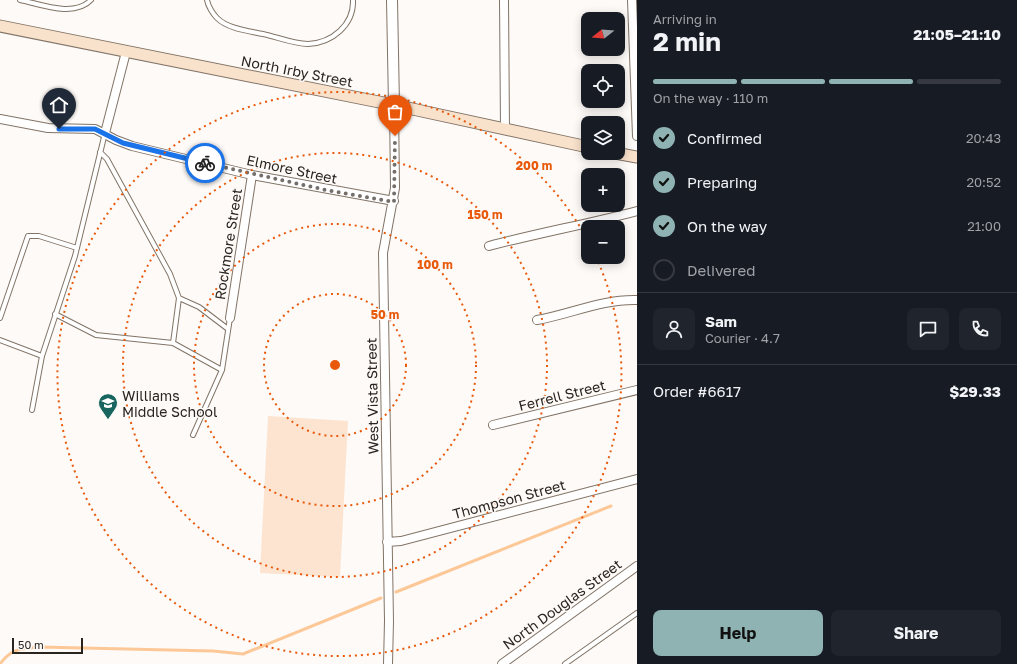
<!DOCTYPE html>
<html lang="en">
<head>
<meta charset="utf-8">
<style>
	body { margin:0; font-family:"Golos Text",sans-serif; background:#20242c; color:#f1f3f6; height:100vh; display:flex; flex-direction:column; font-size:15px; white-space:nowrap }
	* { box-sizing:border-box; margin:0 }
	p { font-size:13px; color:#9ea1a6 }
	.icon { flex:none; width:22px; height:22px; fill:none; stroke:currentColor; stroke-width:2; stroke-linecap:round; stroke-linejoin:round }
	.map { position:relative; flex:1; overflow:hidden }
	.details { display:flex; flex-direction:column; background:#171b24; width:380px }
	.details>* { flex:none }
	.needle { width:26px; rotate:253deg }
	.controls { position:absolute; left:581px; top:12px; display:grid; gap:8px }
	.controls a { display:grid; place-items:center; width:44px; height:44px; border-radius:8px; background:#171b24; box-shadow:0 2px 10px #0003; font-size:20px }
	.scale { position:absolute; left:12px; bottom:10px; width:71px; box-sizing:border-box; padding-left:4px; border:2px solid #2a241f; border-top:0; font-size:11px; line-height:14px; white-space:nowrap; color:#2a241f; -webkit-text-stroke:3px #fdfaf7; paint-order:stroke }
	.pin { position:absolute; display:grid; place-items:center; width:34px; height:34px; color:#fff; margin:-41px -17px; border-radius:50% 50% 50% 0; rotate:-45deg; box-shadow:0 0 4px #0007 }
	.pin .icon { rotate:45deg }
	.courier { position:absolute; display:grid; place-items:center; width:40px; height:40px; margin:-20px; border:3px solid #1a73e8; border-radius:50%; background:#fff; color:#222; box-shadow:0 1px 5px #0007 }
	.head em { font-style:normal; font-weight:700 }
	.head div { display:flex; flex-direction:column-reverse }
	.head { display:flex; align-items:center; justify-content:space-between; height:68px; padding:0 16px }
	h1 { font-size:26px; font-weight:700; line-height:30px }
	.bar { display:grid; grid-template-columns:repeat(4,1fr); gap:6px 4px; align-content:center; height:48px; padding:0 16px }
	.bar i { height:5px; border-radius:3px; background:#363941 }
	.bar .on { background:#8fb3b2 }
	.bar p { grid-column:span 4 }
	.line { display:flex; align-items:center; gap:10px; padding:0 16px; border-top:1px solid #363941 }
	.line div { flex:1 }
	.round { display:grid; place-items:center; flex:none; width:42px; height:42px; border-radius:8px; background:#20242c }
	ol { padding:0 16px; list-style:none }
	li { display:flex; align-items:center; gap:12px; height:44px }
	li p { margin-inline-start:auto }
	li .icon { padding:4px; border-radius:50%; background:#8fb3b2; color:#111; stroke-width:4 }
	li:last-child { color:#9ea1a6 }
	li i { width:22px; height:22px; border:2px solid #363941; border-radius:50% }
	.button { display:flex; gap:8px; margin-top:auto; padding:8px 16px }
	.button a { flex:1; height:46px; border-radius:8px; background:#8fb3b2; color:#111; font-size:16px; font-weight:700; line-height:46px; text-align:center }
	.button a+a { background:#20242c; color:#f1f3f6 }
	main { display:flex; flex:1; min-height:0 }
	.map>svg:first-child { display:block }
	.green { fill:#fce4d0 }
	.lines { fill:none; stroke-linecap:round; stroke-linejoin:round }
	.stream { stroke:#fdc898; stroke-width:3 }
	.service-casing { stroke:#827467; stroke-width:6 }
	.minor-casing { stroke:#827467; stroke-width:10 }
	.tertiary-casing { stroke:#827467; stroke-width:12 }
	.secondary-casing { stroke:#827467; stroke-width:13 }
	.service { stroke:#fff; stroke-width:4 }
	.minor { stroke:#fff; stroke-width:8 }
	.tertiary { stroke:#fff; stroke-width:10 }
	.secondary { stroke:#f9e2cc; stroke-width:11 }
	.done { stroke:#746f6b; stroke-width:4; stroke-dasharray:0 7.2 }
	.route { stroke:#1a73e8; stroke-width:5 }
	.ring { fill:none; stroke:#e8590c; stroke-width:2; stroke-dasharray:2 4 }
	.labels { text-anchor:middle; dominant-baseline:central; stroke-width:3; stroke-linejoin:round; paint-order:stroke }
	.street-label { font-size:14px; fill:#2a241f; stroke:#fdfaf7 }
	.poi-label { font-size:14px; fill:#2a241f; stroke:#fdfaf7; text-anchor:start }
	.centre { fill:#e8590c; stroke:#fdfaf7; stroke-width:2 }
	.ring-label { font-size:12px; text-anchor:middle; font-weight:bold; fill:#e8590c; stroke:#fdfaf7; stroke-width:3; stroke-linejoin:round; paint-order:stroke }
</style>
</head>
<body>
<main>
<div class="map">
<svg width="637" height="664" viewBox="0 0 637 664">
	<rect width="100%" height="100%" fill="#fdfaf7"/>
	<path class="green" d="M268,416l80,5 -8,156 -80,-4z"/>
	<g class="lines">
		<path class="stream" d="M396,592l215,-86
			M0,664c12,-16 21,-15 40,-17l173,4 30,3 138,-56"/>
		<g class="service-casing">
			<path id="service" d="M20,0c20,4 54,18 71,0
				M207,0c1,6 6,14 10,18 11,11 32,13 46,16 14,3 31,10 45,10 24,-1 46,-19 45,-44
				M100,152l7,7 63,115 9,24 -6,45
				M179,298l20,9 29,22
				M55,314l41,21 77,8 49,27 -29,65
				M0,318l28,-82h11l38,12
				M0,340l42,16
				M222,370l8,-52
				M32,410l10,-54 33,-100 30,-123
				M565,664l72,-51"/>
		</g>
		<g class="minor-casing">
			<path id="minor" d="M504,0l1,129
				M632,0l5,136
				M0,119l48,9 47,1 21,11 16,6 120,29 142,26
				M105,133l21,-81
				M489,246c49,-13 99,-22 148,-35
				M230,318l22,-143
				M537,320c34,-6 65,-21 100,-20
				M493,425l144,-35
				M387,542l14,-1 236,-62
				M388,664l1,-43 -6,-368 12,-65 -1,-83
				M502,664l135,-98"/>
		</g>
		<g class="tertiary-casing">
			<path id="tertiary" d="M392,0l2,105"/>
		</g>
		<g class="secondary-casing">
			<path id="secondary" d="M0,26l394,79 194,42
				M615,153l22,4"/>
		</g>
		<use href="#service" class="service"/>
		<use href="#minor" class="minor"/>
		<use href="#tertiary" class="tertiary"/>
		<use href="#secondary" class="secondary"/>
	</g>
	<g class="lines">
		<path class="done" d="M205,163l121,27 68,12 1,-66"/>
		<path class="route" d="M59,129h36l28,14 82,20"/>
	</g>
	<g class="ring">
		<circle cx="335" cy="365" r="71"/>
		<circle cx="335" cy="365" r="141"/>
		<circle cx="335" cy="365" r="212"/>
		<path d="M596 257A282 282 0 1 1 587 239"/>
	</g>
	<defs>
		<g id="school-pin" transform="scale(1)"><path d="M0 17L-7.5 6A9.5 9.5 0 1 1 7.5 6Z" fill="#18645e" stroke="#fdfaf7"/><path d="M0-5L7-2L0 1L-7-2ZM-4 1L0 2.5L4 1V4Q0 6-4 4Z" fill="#fff"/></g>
	</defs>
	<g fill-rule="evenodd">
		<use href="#school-pin" x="108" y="403"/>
	</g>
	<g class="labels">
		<g class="street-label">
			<text transform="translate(297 71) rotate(11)">North Irby Street</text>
			<text transform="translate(292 169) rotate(12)">Elmore Street</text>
			<text transform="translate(228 244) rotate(-81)">Rockmore Street</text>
			<text transform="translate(562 395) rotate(-14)">Ferrell Street</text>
			<text transform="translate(372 396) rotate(-91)">West Vista Street</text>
			<text transform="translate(509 499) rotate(-15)">Thompson Street</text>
			<text transform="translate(562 604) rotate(-36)">North Douglas Street</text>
		</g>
		<g class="poi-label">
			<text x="122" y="395">Williams<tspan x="122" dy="16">Middle School</tspan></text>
		</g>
	</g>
	<circle cx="335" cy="365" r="6" class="centre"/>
	<g class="ring-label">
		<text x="534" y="170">200 m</text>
		<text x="485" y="219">150 m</text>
		<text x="435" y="269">100 m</text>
		<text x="385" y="319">50 m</text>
	</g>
</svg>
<div class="controls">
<a><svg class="needle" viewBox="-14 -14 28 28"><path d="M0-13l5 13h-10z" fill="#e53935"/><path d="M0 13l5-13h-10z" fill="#9ea1a6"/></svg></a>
<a><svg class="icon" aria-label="locate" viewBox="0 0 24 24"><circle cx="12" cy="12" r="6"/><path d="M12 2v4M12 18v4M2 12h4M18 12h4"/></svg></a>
<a><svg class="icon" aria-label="layers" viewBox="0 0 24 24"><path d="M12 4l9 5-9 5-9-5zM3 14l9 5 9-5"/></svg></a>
<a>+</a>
<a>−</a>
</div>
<div class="scale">50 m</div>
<div class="pin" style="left:395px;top:136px;background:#ea580c"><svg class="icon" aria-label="bag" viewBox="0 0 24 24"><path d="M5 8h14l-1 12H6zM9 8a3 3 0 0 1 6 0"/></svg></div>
<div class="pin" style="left:59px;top:129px;background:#1f2937"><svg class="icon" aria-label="home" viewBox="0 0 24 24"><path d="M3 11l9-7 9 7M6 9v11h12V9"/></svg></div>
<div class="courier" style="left:205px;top:163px"><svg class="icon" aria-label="bike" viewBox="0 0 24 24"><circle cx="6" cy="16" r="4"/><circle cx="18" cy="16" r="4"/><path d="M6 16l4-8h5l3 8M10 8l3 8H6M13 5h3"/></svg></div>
</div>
<section class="details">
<div class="head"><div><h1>2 min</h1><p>Arriving in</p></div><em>21:05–21:10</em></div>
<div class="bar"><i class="on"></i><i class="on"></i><i class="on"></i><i></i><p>On the way · 110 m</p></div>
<ol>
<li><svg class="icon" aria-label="check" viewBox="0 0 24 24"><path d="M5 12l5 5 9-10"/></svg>Confirmed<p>20:43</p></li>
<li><svg class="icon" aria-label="check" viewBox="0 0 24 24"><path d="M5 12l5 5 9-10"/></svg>Preparing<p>20:52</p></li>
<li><svg class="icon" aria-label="check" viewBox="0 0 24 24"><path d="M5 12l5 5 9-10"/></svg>On the way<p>21:00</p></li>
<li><i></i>Delivered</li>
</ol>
<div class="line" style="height:72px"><a class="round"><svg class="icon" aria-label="person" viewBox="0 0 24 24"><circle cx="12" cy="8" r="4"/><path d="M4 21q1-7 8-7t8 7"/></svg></a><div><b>Sam</b><p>Courier · 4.7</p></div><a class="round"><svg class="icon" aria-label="chat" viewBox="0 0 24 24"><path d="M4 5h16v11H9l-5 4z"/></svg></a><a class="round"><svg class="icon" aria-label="phone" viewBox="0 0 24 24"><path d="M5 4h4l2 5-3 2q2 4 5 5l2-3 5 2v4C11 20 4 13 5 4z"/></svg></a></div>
<div class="line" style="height:52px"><div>Order #6617</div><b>$29.33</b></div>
<div class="button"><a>Help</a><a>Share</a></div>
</section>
</main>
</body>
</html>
